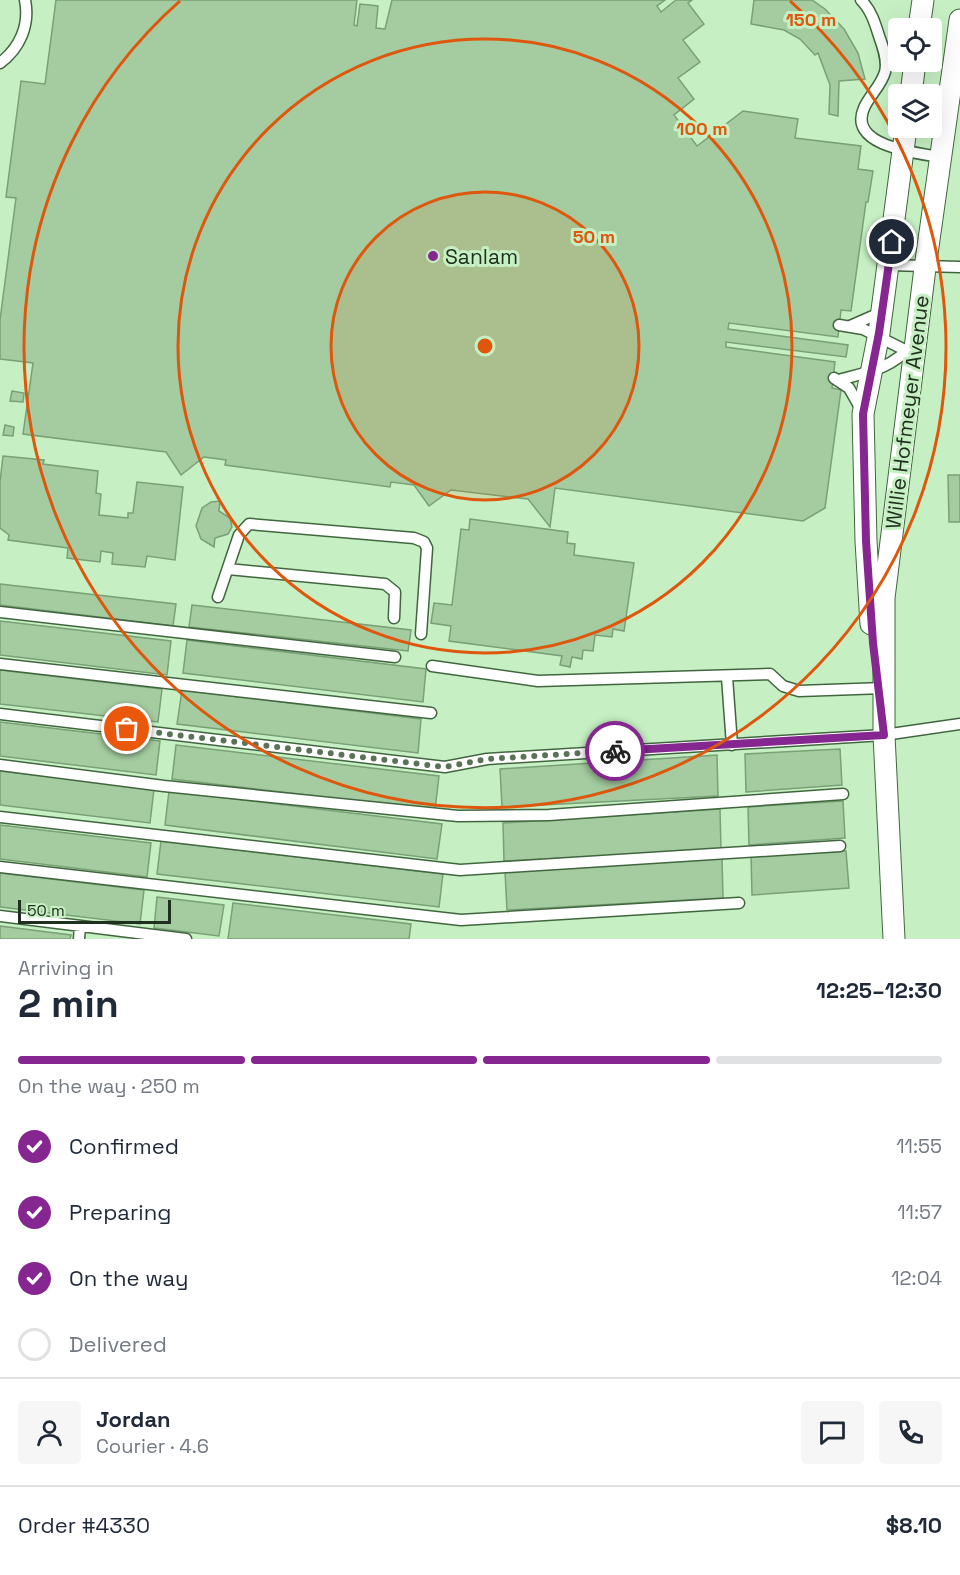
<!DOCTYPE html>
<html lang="en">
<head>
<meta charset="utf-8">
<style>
	body { margin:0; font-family:"Space Grotesk",sans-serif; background:#f6f6f7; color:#1f2937; height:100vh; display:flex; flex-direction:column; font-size:22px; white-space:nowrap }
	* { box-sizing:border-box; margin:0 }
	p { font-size:20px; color:#747a83 }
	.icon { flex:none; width:33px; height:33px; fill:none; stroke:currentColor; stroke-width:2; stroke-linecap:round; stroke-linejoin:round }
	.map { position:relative; height:939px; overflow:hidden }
	.details { display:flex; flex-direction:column; background:#fff; flex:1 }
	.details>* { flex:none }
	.fabs { position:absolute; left:888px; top:18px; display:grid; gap:12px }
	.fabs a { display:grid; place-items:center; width:54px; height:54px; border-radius:6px; background:#fff; box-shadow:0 6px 24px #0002; font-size:30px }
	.scale { position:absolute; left:18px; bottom:15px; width:153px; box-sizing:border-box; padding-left:6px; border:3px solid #20301f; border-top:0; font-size:16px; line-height:21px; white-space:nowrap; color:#20301f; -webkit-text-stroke:4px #c6f0c3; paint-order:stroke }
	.pin { position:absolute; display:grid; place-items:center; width:51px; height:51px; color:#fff; margin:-26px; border:3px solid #fff; border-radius:50%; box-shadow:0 2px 6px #0007 }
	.courier { position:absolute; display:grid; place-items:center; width:60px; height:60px; margin:-30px; border:4px solid #852691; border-radius:50%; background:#fff; color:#222; box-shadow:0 2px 8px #0007 }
	.head em { font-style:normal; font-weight:700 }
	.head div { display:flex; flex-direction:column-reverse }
	.head { display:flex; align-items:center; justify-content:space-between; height:102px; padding:0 18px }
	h1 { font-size:39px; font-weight:700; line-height:45px }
	.bar { display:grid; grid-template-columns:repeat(4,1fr); gap:9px 6px; align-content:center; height:72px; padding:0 18px }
	.bar i { height:8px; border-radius:4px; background:#e0e1e3 }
	.bar .on { background:#852691 }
	.bar p { grid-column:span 4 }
	.line { display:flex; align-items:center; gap:15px; padding:0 18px; border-top:2px solid #e0e1e3 }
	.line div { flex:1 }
	.round { display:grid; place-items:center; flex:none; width:63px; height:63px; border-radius:6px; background:#f6f6f7 }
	ol { padding:0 18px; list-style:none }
	li { display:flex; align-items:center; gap:18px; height:66px }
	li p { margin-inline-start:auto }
	li .icon { padding:6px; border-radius:50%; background:#852691; color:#fff; stroke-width:4 }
	li:last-child { color:#747a83 }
	li i { width:33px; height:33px; border:3px solid #e0e1e3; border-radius:50% }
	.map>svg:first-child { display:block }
	.building { fill:#a4cca0; stroke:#79a076; stroke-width:1.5 }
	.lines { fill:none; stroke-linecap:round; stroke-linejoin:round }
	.lane-casing { stroke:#41663f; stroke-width:13 }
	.street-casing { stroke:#41663f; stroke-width:23 }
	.lane { stroke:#fff; stroke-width:10 }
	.street { stroke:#fff; stroke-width:21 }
	.done { stroke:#5a7358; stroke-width:6; stroke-dasharray:0 10.8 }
	.route { stroke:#852691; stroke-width:8 }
	.ring { fill:none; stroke:#de570d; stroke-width:3 }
	.poi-dot { fill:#852691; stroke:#c6f0c3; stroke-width:2 }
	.labels { text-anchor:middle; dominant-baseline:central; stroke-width:6; stroke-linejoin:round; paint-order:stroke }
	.poi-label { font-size:21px; fill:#20301f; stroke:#c6f0c3; text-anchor:start }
	.street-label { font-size:21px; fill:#20301f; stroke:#c6f0c3 }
	.centre { fill:#de570d; stroke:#c6f0c3; stroke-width:3 }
	.ring-label { font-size:18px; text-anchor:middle; font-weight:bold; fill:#de570d; stroke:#c6f0c3; stroke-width:6; stroke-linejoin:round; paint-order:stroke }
</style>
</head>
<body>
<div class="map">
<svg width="960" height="939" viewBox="0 0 960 939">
	<rect width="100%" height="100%" fill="#c6f0c3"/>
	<path class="building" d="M56,0h301l-3,25 3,1 3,-22 18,2 -2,22 9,1 7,-29h273l-8,6 4,6 15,-12h16l-4,3 16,21 -21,16 17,22 -22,16 16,21 -20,16 23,31 46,-35 55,8 -3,19 66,8 -3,23 15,2 -5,31h-2l-15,109 -10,-1 -3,27 -109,-14 -1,6 120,16 -2,12 -120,-15v5l109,15 -3,26 9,2 -16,118 -22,13 -248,-33 -5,39 -22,-28 -77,-9 -22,16 -15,-21 -23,-3 -1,5 -165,-22 1,-5 -22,-3 -23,18 -15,-23 -143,-18 10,-71 -33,-4v-39l16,-122 -10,-1 15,-116 24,3z
		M754,0h58l13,9 19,20 14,24 7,26 -26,2 -1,35 -9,-2 1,-29 -12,-32 -3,2 -15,-16 -16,-9 -33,-6z
		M12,391l12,2 -1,9 -13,-1z
		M5,425l9,2 -1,9 -10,-1z
		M3,456l41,4 -1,4 55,7 -2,22 5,1 -2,21 29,3v-5h5l4,-31 46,5 -8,73 -28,-4 -2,11 -33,-3 1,-11 -12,-2 -1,11 -33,-4 1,-10 -60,-8 1,-5 -9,-7v-46z
		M948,475h12v47h-11z
		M220,501l-1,10 11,7 2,9 -4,7 -13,4 -1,9 -13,-8 -5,-13 6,-18 9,-6z
		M470,519l98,13 -1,11 8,1 -1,11 60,8 -10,68 -11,-2 -1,8 -17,-2 -2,16 -10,-1 -1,9 -10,-2 -2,10 -10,-2 2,-9 -113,-15 2,-15 -20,-3 3,-20 18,2 9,-76 8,1z
		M0,584l176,20 -3,22 -173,-21z
		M192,605l219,25 -3,21 -219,-24z
		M0,621l171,20 -4,34 -167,-20z
		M187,640l239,29 -3,33 -240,-29z
		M0,670l162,19 -4,33 -158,-18z
		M182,690l239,29 -3,34 -241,-29z
		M0,722l160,19 -4,34 -156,-19z
		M176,745l263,31 -4,34 -263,-31z
		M840,749l2,36 -96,7 -1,-38z
		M717,755l1,41 -216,11 -2,-38z
		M0,771l154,18 -4,34 -150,-18z
		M169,791l273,33 -5,35 -272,-34z
		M843,801l2,37 -96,7 -1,-38z
		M720,809l1,41 -217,11 -1,-38z
		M0,825l151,18 -4,34 -147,-18z
		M161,841l282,33 -4,33 -282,-33z
		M846,851l3,37 -97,7 -1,-39z
		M722,858l1,40 -216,12 -2,-38z
		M0,873l144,17 -4,34 -140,-17z
		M157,897l67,8 -5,31 -65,-8z
		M233,903l178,21 -2,15h-181z
		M0,926l71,9 -1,4h-70z"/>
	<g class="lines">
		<g class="lane-casing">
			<path id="lane" d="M861,0c10,10 14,23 18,36 4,11 9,25 6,36 -4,14 -16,24 -21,36 -17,38 53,45 76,49
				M0,63c20,-15 30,-38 25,-63
				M889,265l71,2
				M839,325l24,4 48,24
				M850,326l32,-14
				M834,378l15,10 13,23
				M839,380c29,-8 52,-11 73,-35
				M228,569l157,15 10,8 -1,26
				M218,597l21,-62 10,-11 165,14 10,4 3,6 -6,86
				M0,612l395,45
				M0,664l431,49
				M432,666l106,15 232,-7 13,12 16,5 85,-3
				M727,677l5,68
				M0,714l445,53 42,-8 397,-24 76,-11
				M0,765l164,21 294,30 91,-1 294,-21
				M0,817l460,53 380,-24
				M0,867l461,53 278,-17
				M0,916l186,23
				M79,939l1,-13"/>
		</g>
		<g class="street-casing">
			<path id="street" d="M919,28l4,-28
				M911,94l4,-32
				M871,624l-5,-83 -3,-127 16,-81 27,-205
				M894,939l-10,-204v-137l41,-330 35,-248"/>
		</g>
		<use href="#lane" class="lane"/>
		<use href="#street" class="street"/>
	</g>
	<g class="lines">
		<path class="done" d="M127,729l318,38 42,-8 128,-8"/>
		<path class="route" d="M615,751l269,-16 -11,-92 -7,-102 -3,-127 16,-81 13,-91"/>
	</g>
	<circle cx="485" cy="346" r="154" fill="#de570d" fill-opacity=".12"/>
	<g class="ring">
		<circle cx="485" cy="346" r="154"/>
		<circle cx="485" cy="346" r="307"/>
		<path d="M790 1A461 461 0 1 1 180 1"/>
	</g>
	<circle class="poi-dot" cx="433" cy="256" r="6"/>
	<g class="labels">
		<g class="poi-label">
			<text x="445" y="256">Sanlam</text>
		</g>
		<g class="street-label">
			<text transform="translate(907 412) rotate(-83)">Willie Hofmeyer Avenue</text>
		</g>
	</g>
	<circle cx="485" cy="346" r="9" class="centre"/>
	<g class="ring-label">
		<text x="811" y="26">150 m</text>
		<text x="702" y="135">100 m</text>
		<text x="594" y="243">50 m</text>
	</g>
</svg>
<div class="fabs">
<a><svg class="icon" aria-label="locate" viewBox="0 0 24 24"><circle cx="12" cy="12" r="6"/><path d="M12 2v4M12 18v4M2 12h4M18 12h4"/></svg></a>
<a><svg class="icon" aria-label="layers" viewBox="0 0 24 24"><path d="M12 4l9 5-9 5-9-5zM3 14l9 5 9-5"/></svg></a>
</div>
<div class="scale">50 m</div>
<div class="pin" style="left:127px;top:729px;background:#ea580c"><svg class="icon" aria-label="bag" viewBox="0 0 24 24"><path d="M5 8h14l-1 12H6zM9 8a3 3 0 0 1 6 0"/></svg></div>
<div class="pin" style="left:892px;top:242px;background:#1f2937"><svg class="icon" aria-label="home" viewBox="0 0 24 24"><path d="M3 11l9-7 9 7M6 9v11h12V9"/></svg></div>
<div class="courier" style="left:615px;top:751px"><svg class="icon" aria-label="bike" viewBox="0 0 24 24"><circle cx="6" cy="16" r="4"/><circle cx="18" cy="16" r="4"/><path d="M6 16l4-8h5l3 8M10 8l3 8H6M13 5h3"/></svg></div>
</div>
<section class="details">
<div class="head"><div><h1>2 min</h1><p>Arriving in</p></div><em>12:25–12:30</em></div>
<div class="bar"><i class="on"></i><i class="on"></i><i class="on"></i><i></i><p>On the way · 250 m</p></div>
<ol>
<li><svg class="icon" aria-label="check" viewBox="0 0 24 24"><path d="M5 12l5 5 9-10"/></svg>Confirmed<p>11:55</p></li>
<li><svg class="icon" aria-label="check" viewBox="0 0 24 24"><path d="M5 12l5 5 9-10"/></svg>Preparing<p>11:57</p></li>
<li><svg class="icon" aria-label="check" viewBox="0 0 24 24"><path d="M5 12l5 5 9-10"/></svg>On the way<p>12:04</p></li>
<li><i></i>Delivered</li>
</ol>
<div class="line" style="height:108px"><a class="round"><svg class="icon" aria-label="person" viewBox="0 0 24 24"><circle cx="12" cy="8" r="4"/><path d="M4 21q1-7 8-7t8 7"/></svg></a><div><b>Jordan</b><p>Courier · 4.6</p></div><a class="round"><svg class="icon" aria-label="chat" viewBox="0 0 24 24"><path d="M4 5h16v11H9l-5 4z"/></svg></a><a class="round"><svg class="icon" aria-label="phone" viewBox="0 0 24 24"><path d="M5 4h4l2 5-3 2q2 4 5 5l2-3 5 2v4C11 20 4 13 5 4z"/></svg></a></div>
<div class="line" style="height:78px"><div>Order #4330</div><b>$8.10</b></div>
</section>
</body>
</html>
